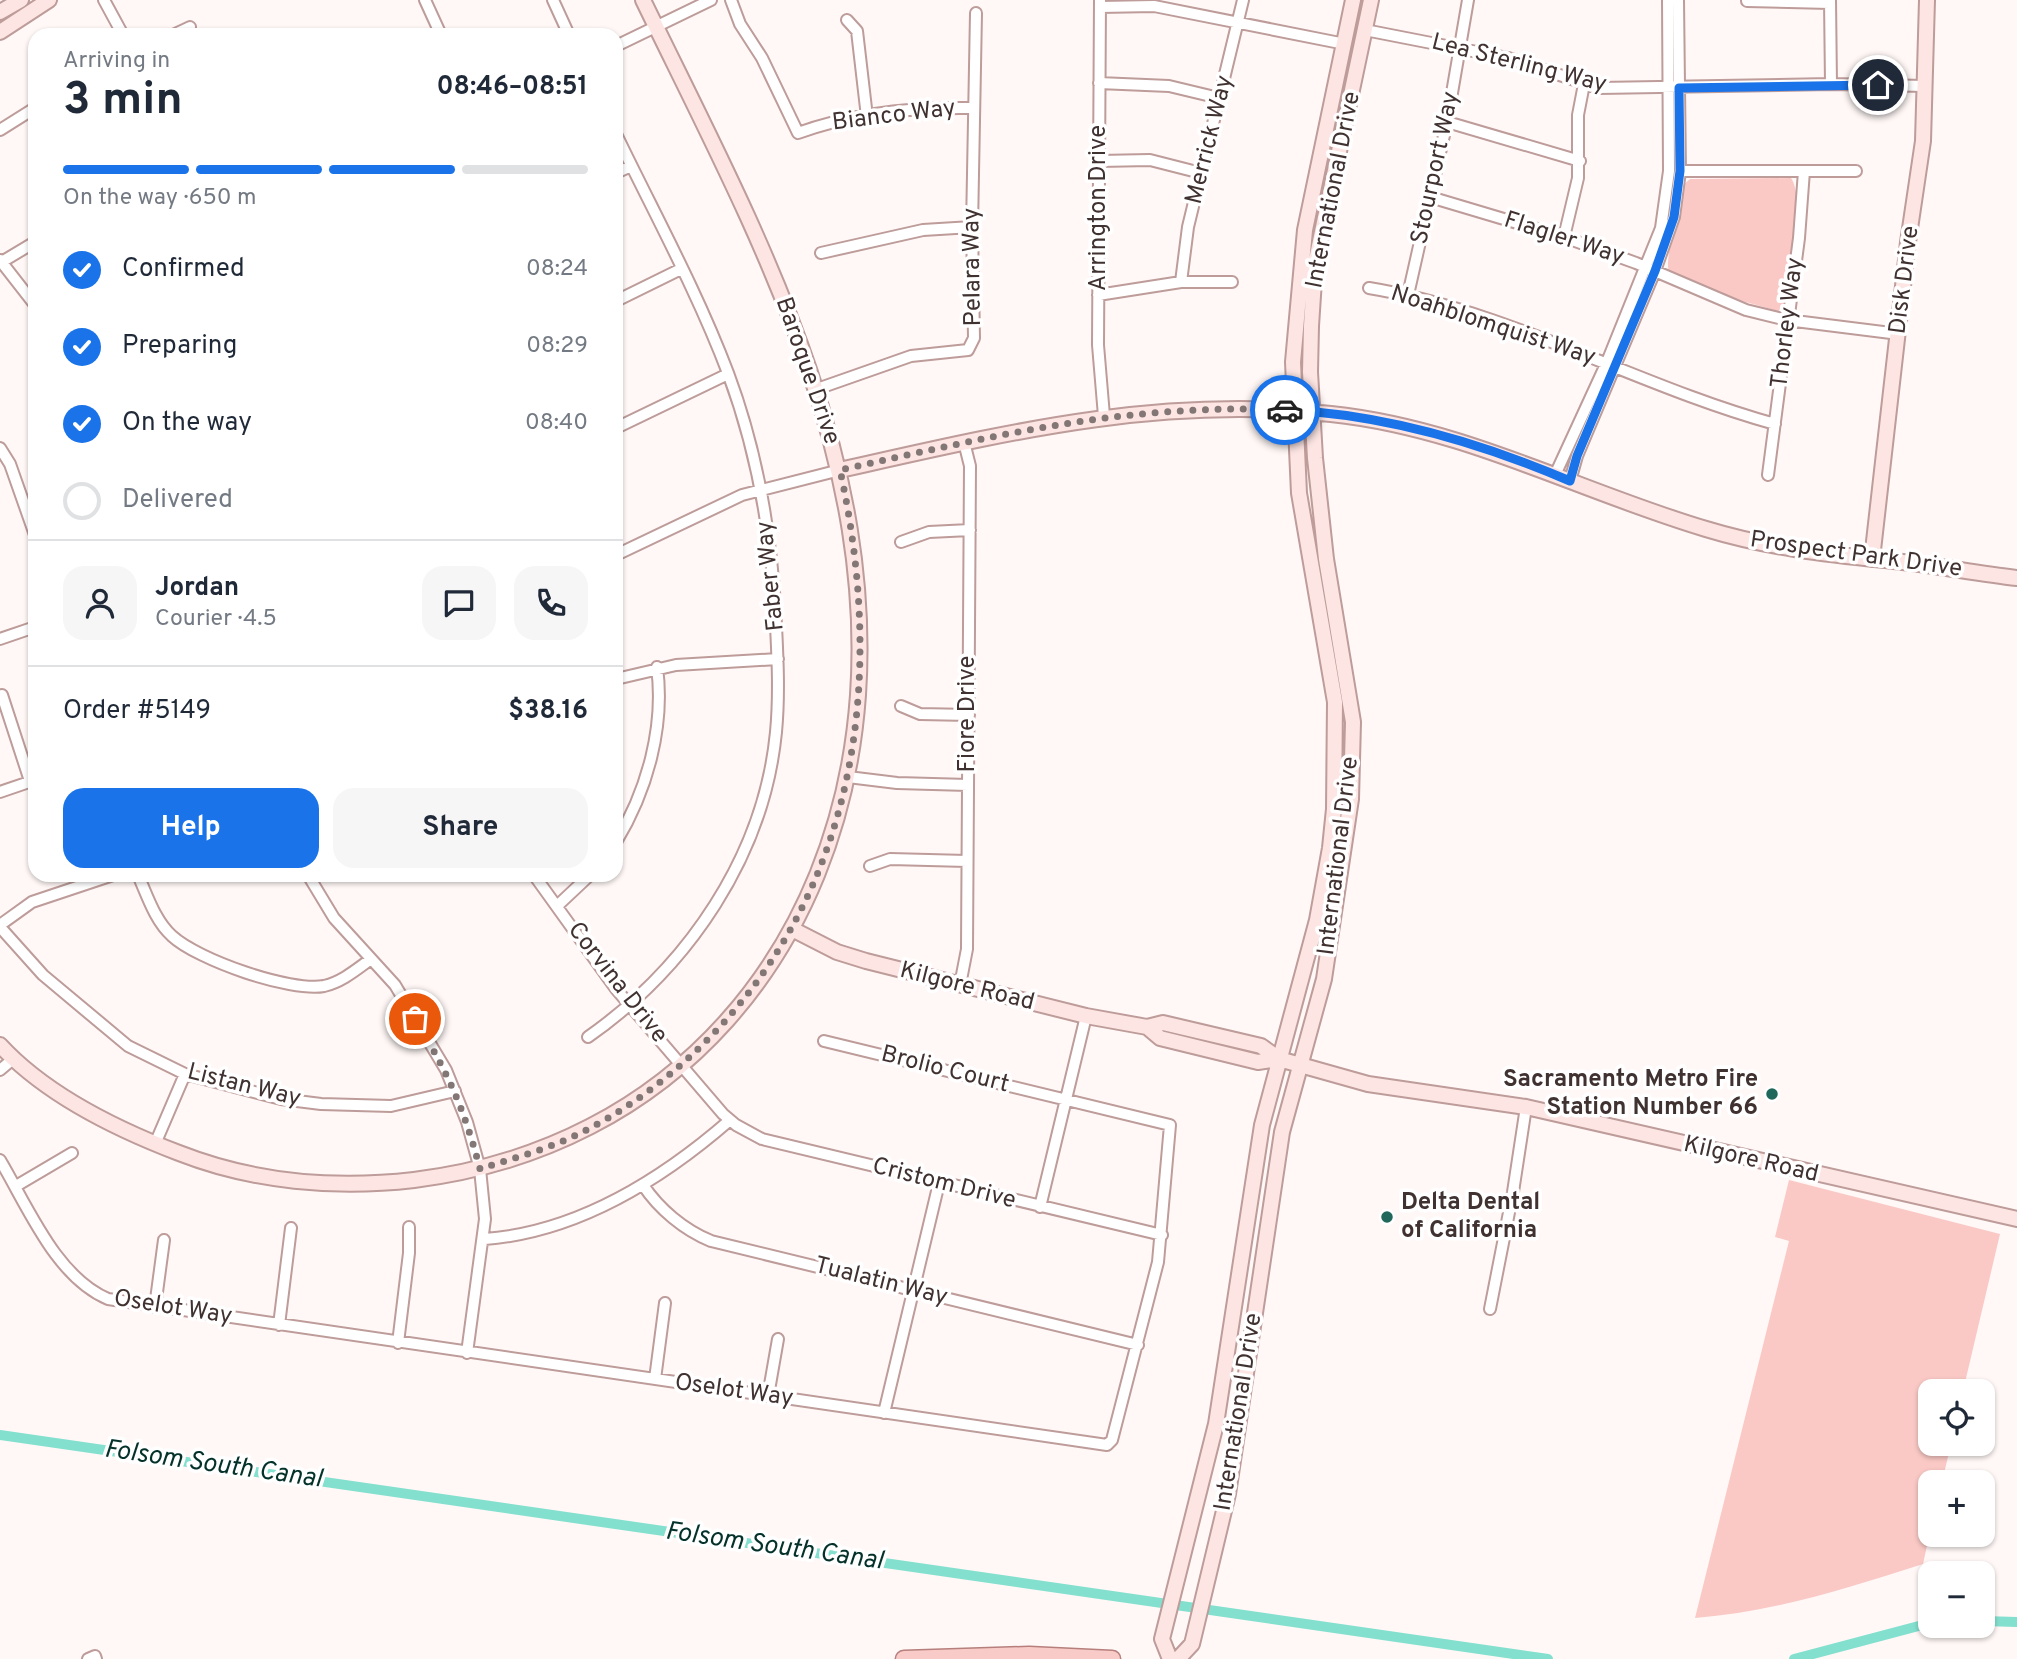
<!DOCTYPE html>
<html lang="en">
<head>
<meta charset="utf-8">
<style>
	body { margin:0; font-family:Overpass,sans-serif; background:#f6f6f7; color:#1f2937; height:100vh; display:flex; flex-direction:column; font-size:26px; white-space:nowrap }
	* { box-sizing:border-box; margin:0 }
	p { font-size:23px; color:#747a83 }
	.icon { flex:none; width:38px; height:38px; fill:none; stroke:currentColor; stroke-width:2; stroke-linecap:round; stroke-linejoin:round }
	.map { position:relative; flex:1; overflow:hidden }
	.panel { position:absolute; left:28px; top:28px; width:595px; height:854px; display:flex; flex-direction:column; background:#fff; border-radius:21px; box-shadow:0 2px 5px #0004 }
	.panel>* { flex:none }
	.buttons { position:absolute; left:1918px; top:1379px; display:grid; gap:14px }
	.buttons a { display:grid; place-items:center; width:77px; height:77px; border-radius:14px; background:#fff; box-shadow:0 2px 5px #0004; font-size:35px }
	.pin { position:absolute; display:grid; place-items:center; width:60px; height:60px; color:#fff; margin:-30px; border:4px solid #fff; border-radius:50%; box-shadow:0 2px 7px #0007 }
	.courier { position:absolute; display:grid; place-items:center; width:70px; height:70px; margin:-35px; border:5px solid #1a73e8; border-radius:50%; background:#fff; color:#222; box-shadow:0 2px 9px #0007 }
	.head em { font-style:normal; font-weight:700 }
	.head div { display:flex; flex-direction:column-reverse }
	.head { display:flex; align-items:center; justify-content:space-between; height:119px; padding:0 35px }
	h1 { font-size:46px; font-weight:700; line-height:52px }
	.bar { display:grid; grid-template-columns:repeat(4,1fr); gap:10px 7px; align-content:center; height:84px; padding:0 35px }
	.bar i { height:9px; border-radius:5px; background:#e0e1e3 }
	.bar .current { background:#1a73e8 }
	.bar p { grid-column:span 4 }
	.line { display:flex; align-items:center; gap:18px; padding:0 35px; border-top:2px solid #e0e1e3 }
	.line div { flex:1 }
	.round { display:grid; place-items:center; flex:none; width:74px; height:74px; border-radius:21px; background:#f6f6f7 }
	ol { padding:0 35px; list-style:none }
	li { display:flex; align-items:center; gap:21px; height:77px }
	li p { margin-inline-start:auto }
	li .icon { padding:7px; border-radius:50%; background:#1a73e8; color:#fff; stroke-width:4 }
	li:last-child { color:#747a83 }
	li i { width:38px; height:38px; border:4px solid #e0e1e3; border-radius:50% }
	.primary-button { display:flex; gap:14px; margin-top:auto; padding:14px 35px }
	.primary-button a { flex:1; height:80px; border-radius:21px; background:#1a73e8; color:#fff; font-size:28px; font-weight:700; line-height:80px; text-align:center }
	.primary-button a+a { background:#f6f6f7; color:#1f2937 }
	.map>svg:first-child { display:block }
	.green { fill:#fac9c5 }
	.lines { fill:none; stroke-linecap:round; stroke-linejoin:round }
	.canal { stroke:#84e0ce; stroke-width:10 }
	.street-casing { stroke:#bd9c9a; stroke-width:14 }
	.secondary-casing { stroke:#bd9c9a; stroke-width:18 }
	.primary-casing { stroke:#b67f7b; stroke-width:19 }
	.street { stroke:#fff; stroke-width:10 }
	.secondary { stroke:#fce5e3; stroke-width:14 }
	.primary { stroke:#f9cbc8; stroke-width:16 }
	.done { stroke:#837776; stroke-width:7; stroke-dasharray:0 12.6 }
	.route { stroke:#1a73e8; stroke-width:9 }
	.poi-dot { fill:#20675c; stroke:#fff; stroke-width:2.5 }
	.labels { text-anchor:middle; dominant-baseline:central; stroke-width:7; stroke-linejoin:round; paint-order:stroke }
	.street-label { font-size:24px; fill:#403231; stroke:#fff }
	.poi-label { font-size:24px; font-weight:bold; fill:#403231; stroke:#fff; text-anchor:end }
	.water-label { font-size:26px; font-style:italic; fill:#04322b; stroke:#fff }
</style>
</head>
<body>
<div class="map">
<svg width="2017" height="1659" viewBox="0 0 2017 1659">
	<rect width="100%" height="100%" fill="#fff8f7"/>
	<path class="green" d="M1791,178c15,21 -3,99 -6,127l-7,6 -36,-10 -73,-29c-5,-14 11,-67 13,-86l8,-7z
		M1789,1180l211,54 -37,157h-33v53h21l-9,38h-12v50l-7,32c-75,24 -149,48 -228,54l94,-377 -14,-4z"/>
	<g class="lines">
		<path class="canal" d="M0,1435l1548,224
			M1983,1621l34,1
			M1794,1659l136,-36"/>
		<g class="street-casing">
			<path id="street" d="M104,0l19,35
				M425,0l16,35
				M553,0l16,35
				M731,0l9,24 22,34 36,75c54,-20 118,-26 175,-25
				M1100,0l-2,345 6,71
				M1830,0l1,84
				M1747,1l83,2
				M1100,7l54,-1 191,38
				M847,20l10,11 10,86
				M1365,30l143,28 91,30 232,-4 94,2
				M173,35l17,-8
				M616,46l95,-46
				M1099,83l70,3 50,12
				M1447,122l133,39
				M0,130l35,-22
				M1099,161l51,-1 51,13
				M1680,171h176
				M616,173l15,-7
				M1430,197l134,40 72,26 110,47 41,10 112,14
				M1564,237l14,-59v-63l6,-31
				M821,253l102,-23 49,-3
				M0,260l35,45
				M0,263l35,-21
				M1181,282l7,-55 55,-227
				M1369,288c141,23 268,98 406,136
				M1098,295l83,-13h51
				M1408,295l39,-173 21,-122
				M616,301l65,-32
				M817,389l94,-33 57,-6 6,-12 -2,-111 4,-214
				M616,428l112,-54
				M0,448l10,16 25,71
				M1555,475l52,-113 54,-134 8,-57 -1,-171
				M1768,475l31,-237 5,-67
				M1570,481l7,-25 78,-185 19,-54 6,-46 -2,-171
				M901,542l28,-10 41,-2
				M616,555l126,-60 98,-25
				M0,639l35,-12
				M616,679l60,-14 102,-6
				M2,695l28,86
				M901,706l19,8 49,1
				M848,777l49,6 71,2
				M0,792l35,-12
				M616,842c31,-51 49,-115 41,-175
				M870,866l20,-7 77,2
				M138,875c9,20 17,46 34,61 26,24 118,56 152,50 18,-4 33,-17 47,-27
				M308,875l26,43 61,67 51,85 21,52 13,47 5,50 -18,134
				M534,875l82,114 107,125 13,11 26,14 400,96
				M557,906l33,-31
				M0,925l32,-23 81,-27
				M0,927l43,48 85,71 57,28 96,25 40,5 70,2 64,-15
				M960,985l7,-36 3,-483 -6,-24
				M588,1037c100,-70 176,-181 188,-305 4,-42 1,-84 -1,-127 -5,-79 -19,-157 -47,-232 -31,-82 -74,-160 -112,-239
				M0,1070l13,-11
				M155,1144l30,-70
				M0,1160c28,47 56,117 108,139l999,146 5,-5 46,-178 12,-137 -346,-84
				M643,1185c16,24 41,45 68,56l427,104
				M16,1186l56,-33
				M1040,1207l46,-191
				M485,1239c93,-7 176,-59 245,-119
				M155,1307l9,-67
				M1490,1309l23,-117 13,-85
				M279,1325l12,-97
				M398,1343l11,-90v-26
				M655,1379l10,-76
				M768,1396l10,-57
				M884,1413l55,-230
				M88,1659l7,-3 1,3"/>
		</g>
		<g class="secondary-casing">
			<path id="secondary" d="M0,12l21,-12
				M0,32l49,-32
				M840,470c165,-37 320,-75 491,-56 134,14 247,77 375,115 59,18 118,25 179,31 44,4 88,13 132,18
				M1872,559l36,-317 15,-101 4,-141
				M792,929l45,23 29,9 220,55 61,11 16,-4 98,23 18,13 89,25 158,23 491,112
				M1147,1027l13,11 98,24 21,-3
				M0,1045c46,50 116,84 179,108 74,29 156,36 235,27 259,-32 426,-230 444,-485 17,-253 -109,-476 -215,-695
				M1170,1659l-8,-20 54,-215 46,-299 55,-205 13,-72 4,-39 1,-107 -36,-209 -6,-131 12,-132 48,-230
				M1178,1659l14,-15 36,-150 54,-362 42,-153 27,-180 2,-77 -27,-163 -11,-101 -5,-86 1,-46 4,-61 56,-265"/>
		</g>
		<g class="primary-casing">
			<path id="primary" d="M904,1659l125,-4 83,4"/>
		</g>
		<use href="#street" class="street"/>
		<use href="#secondary" class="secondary"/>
		<use href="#primary" class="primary"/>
	</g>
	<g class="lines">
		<path class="done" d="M415,1019c33,54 49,89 65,150 30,-10 61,-18 90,-31 53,-24 104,-63 144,-105 147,-155 170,-362 126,-563 154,-34 285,-67 445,-60"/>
		<path class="route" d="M1285,410c99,4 194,32 285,71l7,-25 78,-185 19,-54 6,-46 -1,-83 199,-3"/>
	</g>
	<g class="poi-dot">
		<circle cx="1772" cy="1094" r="7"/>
		<circle cx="1387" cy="1217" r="7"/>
	</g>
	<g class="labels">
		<g class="street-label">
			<text transform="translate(1519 64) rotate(14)">Lea Sterling Way</text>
			<text transform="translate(894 116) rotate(-7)">Bianco Way</text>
			<text transform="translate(1210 140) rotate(-76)">Merrick Way</text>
			<text transform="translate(1436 168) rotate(-78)">Stourport Way</text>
			<text transform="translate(1334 190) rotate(-79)">International Drive</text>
			<text transform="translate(1099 208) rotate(-90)">Arrington Drive</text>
			<text transform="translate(1564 239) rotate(18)">Flagler Way</text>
			<text transform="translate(973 267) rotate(-91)">Pelara Way</text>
			<text transform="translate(1905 280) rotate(-83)">Disk Drive</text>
			<text transform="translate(1788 323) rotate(-83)">Thorley Way</text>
			<text transform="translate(1493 326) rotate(18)">Noahblomquist Way</text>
			<text transform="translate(807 371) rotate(71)">Baroque Drive</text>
			<text transform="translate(1856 555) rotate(8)">Prospect Park Drive</text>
			<text transform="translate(771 576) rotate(-96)">Faber Way</text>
			<text transform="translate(968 714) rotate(-90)">Fiore Drive</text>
			<text transform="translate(1339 856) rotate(-83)">International Drive</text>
			<text transform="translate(617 983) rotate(52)">Corvina Drive</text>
			<text transform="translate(967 987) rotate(14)">Kilgore Road</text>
			<text transform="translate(945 1070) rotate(14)">Brolio Court</text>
			<text transform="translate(244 1086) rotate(14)">Listan Way</text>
			<text transform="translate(1751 1160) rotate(13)">Kilgore Road</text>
			<text transform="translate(944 1184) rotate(14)">Cristom Drive</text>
			<text transform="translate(881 1282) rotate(14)">Tualatin Way</text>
			<text transform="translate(173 1308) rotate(9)">Oselot Way</text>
			<text transform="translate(734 1391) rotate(8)">Oselot Way</text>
			<text transform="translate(1239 1412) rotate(-81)">International Drive</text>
		</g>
		<g class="poi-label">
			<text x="1758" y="1080">Sacramento Metro Fire<tspan x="1758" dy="28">Station Number 66</tspan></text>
			<text x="1401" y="1203" text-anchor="start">Delta Dental<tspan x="1401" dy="28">of California</tspan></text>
		</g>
		<g class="water-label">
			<text transform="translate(213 1465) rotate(8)">Folsom South Canal</text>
			<text transform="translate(774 1547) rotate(8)">Folsom South Canal</text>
		</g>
	</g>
</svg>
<div class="buttons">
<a><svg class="icon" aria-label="locate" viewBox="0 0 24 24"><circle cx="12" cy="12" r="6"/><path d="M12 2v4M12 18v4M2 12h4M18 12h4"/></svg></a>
<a>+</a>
<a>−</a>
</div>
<div class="pin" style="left:415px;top:1019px;background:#ea580c"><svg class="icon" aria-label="bag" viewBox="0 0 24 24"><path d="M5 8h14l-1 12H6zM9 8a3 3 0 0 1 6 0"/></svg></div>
<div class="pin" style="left:1878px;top:85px;background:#1f2937"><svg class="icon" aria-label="home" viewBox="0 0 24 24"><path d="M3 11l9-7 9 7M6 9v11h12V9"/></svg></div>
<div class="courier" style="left:1285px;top:410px"><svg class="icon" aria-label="car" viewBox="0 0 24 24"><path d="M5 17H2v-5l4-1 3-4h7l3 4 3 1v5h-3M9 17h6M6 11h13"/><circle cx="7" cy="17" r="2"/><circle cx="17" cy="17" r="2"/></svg></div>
<section class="panel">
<div class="head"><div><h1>3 min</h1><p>Arriving in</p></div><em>08:46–08:51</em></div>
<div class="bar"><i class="current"></i><i class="current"></i><i class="current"></i><i></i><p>On the way · 650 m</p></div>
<ol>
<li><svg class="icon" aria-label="check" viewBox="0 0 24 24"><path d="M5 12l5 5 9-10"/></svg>Confirmed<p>08:24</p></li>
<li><svg class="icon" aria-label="check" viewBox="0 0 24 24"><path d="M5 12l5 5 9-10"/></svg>Preparing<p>08:29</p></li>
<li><svg class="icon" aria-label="check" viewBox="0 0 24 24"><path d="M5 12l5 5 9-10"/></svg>On the way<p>08:40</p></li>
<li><i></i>Delivered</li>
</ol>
<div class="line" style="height:126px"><a class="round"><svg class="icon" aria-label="person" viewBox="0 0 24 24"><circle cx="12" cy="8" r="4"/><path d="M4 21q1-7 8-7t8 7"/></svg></a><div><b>Jordan</b><p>Courier · 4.5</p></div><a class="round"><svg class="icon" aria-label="chat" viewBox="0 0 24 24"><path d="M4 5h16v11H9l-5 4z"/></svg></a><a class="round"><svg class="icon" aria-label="phone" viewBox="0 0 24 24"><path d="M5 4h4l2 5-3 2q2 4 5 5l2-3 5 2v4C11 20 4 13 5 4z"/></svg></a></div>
<div class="line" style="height:91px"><div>Order #5149</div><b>$38.16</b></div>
<div class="primary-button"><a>Help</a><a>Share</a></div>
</section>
</div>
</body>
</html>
